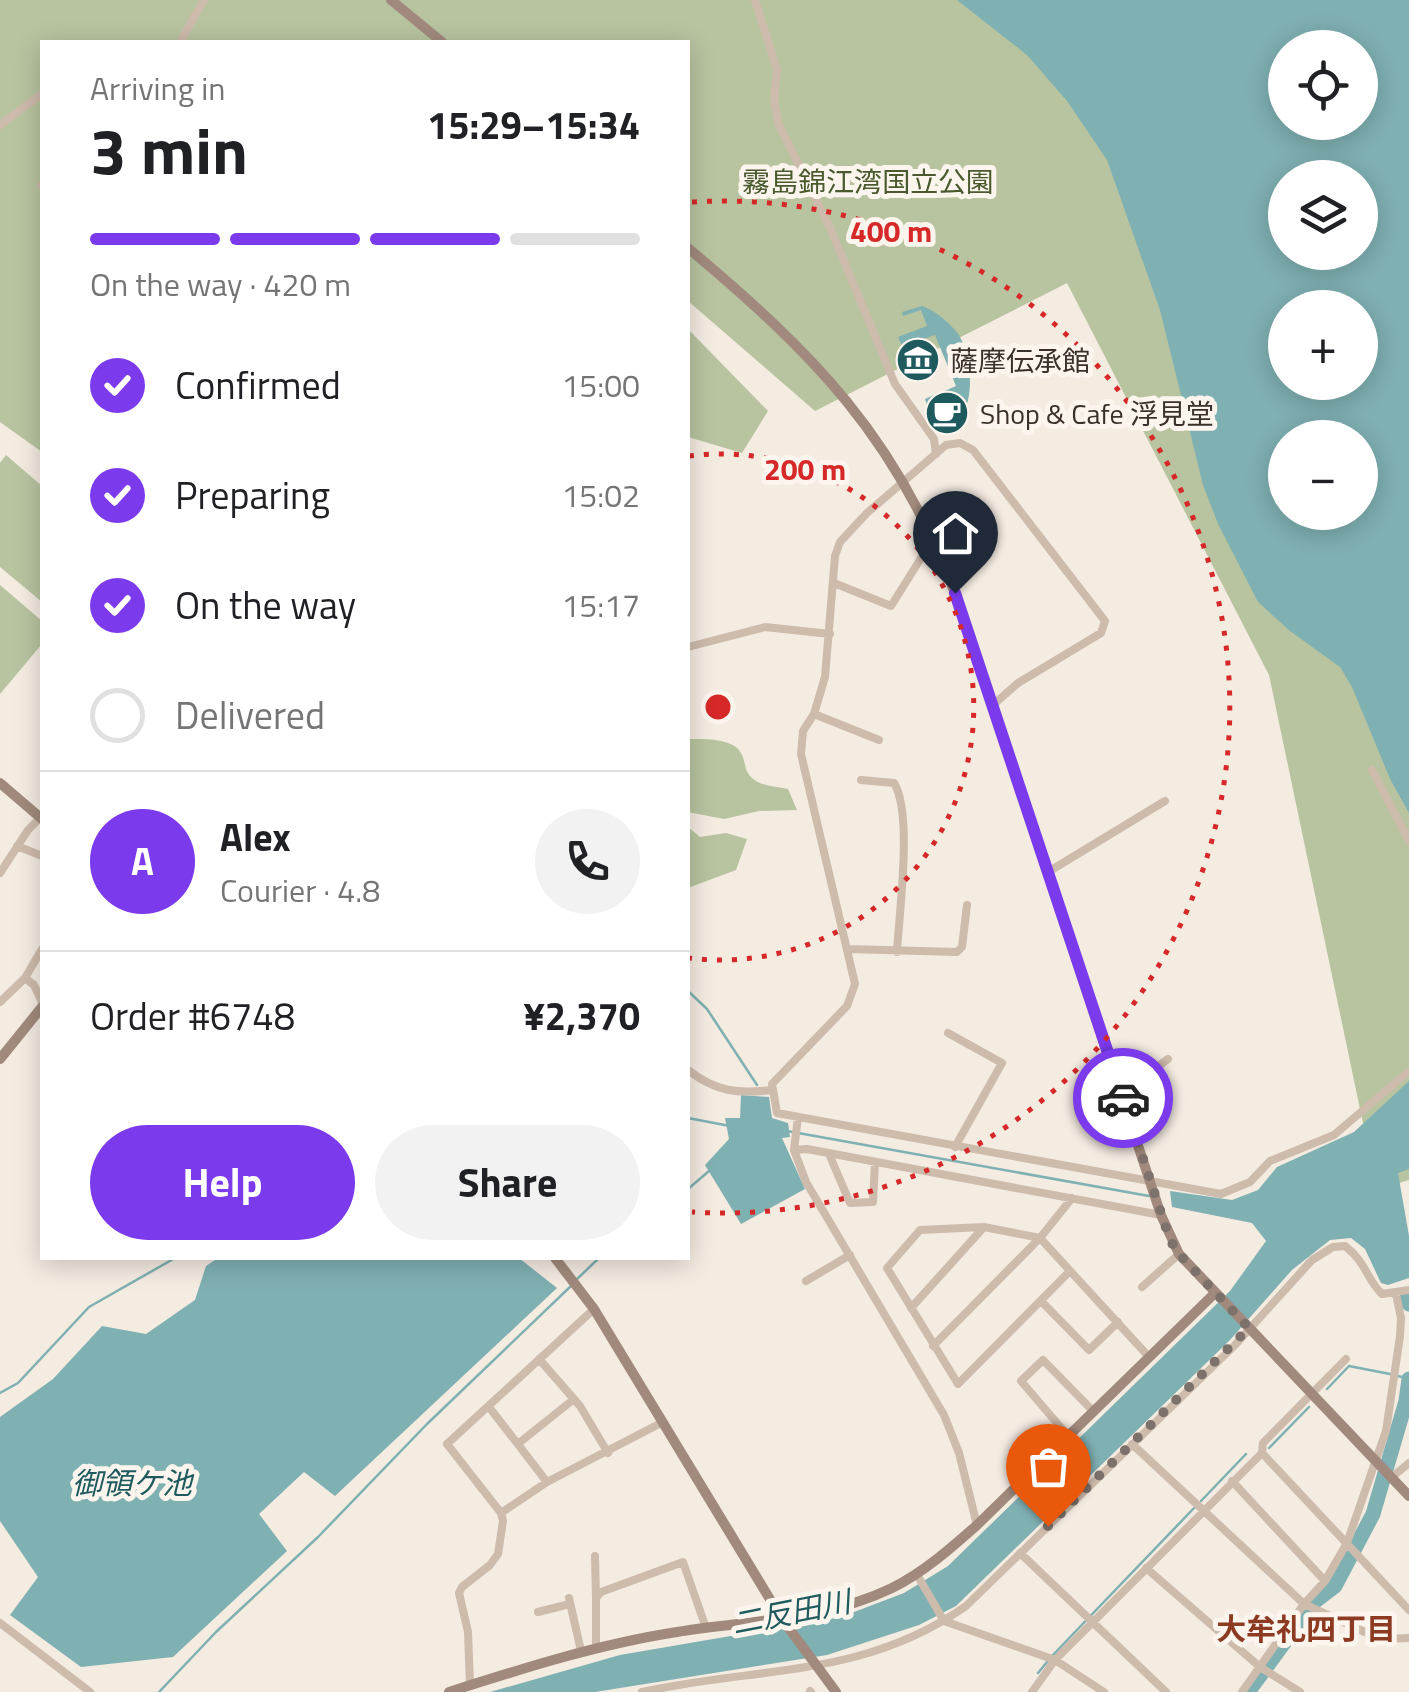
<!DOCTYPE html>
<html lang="en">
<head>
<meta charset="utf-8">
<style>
	body { margin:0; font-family:"Titillium Web","Noto Sans JP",sans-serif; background:#f2f2f2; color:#202124; height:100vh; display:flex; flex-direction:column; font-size:38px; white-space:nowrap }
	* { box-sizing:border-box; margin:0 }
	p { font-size:32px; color:#757577 }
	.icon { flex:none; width:55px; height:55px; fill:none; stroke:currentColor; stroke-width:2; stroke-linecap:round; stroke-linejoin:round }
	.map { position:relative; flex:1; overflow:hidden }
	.details { position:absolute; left:40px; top:40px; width:650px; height:1220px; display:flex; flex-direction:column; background:#fff; border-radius:0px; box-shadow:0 5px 25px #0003 }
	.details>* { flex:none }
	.tools { position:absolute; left:1268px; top:30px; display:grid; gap:20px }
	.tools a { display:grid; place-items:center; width:110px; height:110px; border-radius:50%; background:#fff; box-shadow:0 5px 25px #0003; font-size:50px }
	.pin { position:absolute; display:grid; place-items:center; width:85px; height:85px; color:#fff; margin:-102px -42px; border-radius:50% 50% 50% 0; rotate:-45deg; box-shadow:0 0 10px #0007 }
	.pin .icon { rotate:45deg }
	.courier { position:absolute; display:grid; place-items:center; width:100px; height:100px; margin:-50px; border:8px solid #7c3aed; border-radius:50%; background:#fff; color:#222; box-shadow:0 2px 12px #0007 }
	.headline em { font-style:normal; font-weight:700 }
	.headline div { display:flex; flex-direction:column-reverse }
	.headline { display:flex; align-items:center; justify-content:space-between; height:170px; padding:0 50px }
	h1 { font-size:65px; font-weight:700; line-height:75px }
	.bar { display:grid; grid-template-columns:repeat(4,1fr); gap:15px 10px; align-content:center; height:120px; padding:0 50px }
	.bar i { height:12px; border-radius:8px; background:#e0e0e0 }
	.bar .active { background:#7c3aed }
	.bar p { grid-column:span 4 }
	.line { display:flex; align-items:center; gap:25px; padding:0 50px; border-top:2px solid #e0e0e0 }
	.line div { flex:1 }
	.round { display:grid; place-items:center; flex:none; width:105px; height:105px; border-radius:52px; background:#f2f2f2 }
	ol { padding:0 50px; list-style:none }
	li { display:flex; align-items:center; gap:30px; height:110px }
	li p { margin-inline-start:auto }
	li .icon { padding:10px; border-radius:50%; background:#7c3aed; color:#fff; stroke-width:4 }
	li:last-child { color:#757577 }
	li i { width:55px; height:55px; border:5px solid #e0e0e0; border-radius:50% }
	.cta { display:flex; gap:20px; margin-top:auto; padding:20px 50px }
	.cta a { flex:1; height:115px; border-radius:60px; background:#7c3aed; color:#fff; font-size:40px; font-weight:700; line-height:115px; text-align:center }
	.cta a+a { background:#f2f2f2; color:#202124 }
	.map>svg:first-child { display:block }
	.green { fill:#b8c4a0; fill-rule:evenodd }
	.water { fill:#7fb0b2; fill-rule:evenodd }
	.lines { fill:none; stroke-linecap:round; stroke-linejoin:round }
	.stream { stroke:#7fb0b2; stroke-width:2.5 }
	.river { stroke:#7fb0b2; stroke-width:15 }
	.street { stroke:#cdbbac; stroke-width:8 }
	.secondary { stroke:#a18a7d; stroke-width:10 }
	.done { stroke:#7c716b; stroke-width:10; stroke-dasharray:0 18 }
	.route { stroke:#7c3aed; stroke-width:12 }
	.ring { fill:none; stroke:#d62828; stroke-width:5; stroke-dasharray:5 10 }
	.labels { text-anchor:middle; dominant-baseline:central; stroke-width:10; stroke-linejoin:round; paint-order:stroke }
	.park-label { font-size:28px; fill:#4a5a2e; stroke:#fbf5ee }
	.poi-label { font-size:28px; fill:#3b302b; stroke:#fbf5ee; text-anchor:start }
	.water-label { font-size:30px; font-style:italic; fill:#1f5a5e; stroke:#fbf5ee }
	.neighbourhood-label { font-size:30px; font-weight:bold; fill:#8c3b22; stroke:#fbf5ee }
	.centre { fill:#d62828; stroke:#fbf5ee; stroke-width:5 }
	.ring-label { font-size:30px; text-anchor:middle; font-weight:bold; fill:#d62828; stroke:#fbf5ee; stroke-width:10; stroke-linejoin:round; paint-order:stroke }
</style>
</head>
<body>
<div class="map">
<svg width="1409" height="1692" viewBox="0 0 1409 1692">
	<rect width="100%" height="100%" fill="#f4ebe1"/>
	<path class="green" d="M0,0h1409v1180l-32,10 -108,-515 -202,-392 -252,128 -127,-110v-259h-646v410l-42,-30zM1285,48h75v74h-75zM1285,178h75v74h-75zM1285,308h75v74h-75zM1285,438h75v74h-75z
		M688,329l80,82 -26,42 -54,-16z
		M6,455l36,31v116l-42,-35v-104z
		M0,585l42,36v23l-42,50z
		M688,739c14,0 35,-1 48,8 7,6 8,14 10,22 6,17 26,17 42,20l9,21 -38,1 -35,8 -36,-7z
		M688,827l12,10 26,-4 21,6 -11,31 -48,18z"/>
	<path class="water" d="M957,0h452v813l-19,-34 -38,-92 -12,-20 -50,-36 -32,-29 -40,-78 -15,-39 -43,-175 -53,-150 -40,-59 -40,-46zM1285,48h75v74h-75zM1285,178h75v74h-75zM1285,308h75v74h-75zM1285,438h75v74h-75z
		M922,306c12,4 24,14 33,24 20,22 23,91 -10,101l-15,-16 -5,-16 9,-4 8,28 18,-8 -6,-16 -10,4 -4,-10 16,-7 -21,-51 -33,11 -4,-9 29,-11 -6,-16 -18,6 -1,-4z
		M1409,1081v88l-11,4 11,63v42l-21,7 -7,-2 -16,-34 -14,-11 -21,2 -38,30 -62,70 -274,266 -37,19 -92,30 -232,37h-105l130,-37 221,-38 63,-24 44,-27 282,-275 36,-50 -14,-18 -80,-16 -2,-16 62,9 26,-10 19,-23 77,-35z
		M741,1095l28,2 3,21 16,5 2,14 -8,1 23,51 -64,35 -36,-59 24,-26 -4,-21h15z
		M218,1258h301l38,30 -222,208 -31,-24 -45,42 28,37 -114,106 -92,10 -71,-52 28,-38 -38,-56v-104l53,-38 49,-53 44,8 49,-34 11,-34z"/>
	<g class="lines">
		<path class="stream" d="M688,991l19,18 50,76
			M688,1118l42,8
			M787,1131l362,65
			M688,1189l21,-18
			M576,1280l23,-22
			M1397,1376l12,2
			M1327,1389l22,-23 41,8
			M0,1393l18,-10 71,-76 86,-49
			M1269,1448l40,-41
			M1201,1501l45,-47
			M1052,1656l143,-149
			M1038,1673l9,-11
			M159,1692l57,-60 102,-95 109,-113 144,-138"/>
		<path class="river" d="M1407,1297l2,7
			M1248,1692l66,-90 21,-16 38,-72 33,-113 3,-22"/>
		<path class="street" d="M755,0l22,70 -3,29 4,24 53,107 64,154 39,55 2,15
			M180,42l24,-42
			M0,125l42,-31
			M41,186l1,-1
			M834,583l57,23 42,-67
			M688,647l77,-20 65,7
			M993,705l25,-22 83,-50 4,-12 -132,-171 -13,-7 -14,2 -79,68 -27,29 -5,14 -10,121 -11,37 -11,17 -2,23 54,230 -8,22 -75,78 5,29 444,81 29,-12 20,-21 64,-26 75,-64
			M814,714l65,26
			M1372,770l37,71
			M861,780l33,3c19,30 5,130 3,169
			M17,846l25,10
			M1048,872l117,-71
			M0,873l28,-43 13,-13
			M848,949l109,3 5,-5 5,-42
			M25,978l9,7 8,17
			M0,1002l25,-24 17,-29
			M948,1033l54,30 -47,84
			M688,1070c28,22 50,24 85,20
			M1122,1094l46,-35
			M798,1117l-4,33 12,32 138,233 15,38 18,72
			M794,1150l13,-1 354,66
			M829,1154l21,49 23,-1 2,-40
			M1070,1271l-112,113 -71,-116 33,-38 64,-3 56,11 109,119
			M806,1281l44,-26
			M1142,1287l37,-33
			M1041,1301l48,49 29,-28
			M911,1308l73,-81
			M933,1346l107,-108 32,-40
			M539,1359l41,47 28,47
			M489,1407l58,75
			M1068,1436l-47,-55 22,-21 51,52
			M519,1443l55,-44
			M1132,1444l172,160 76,35 29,-1
			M1262,1453l147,157
			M1392,1477l17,-14
			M1232,1481l93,100
			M501,1513l46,-31 116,-60
			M1020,1553l146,139
			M595,1556l1,42
			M1146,1568l114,99 40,25
			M916,1573l28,48
			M569,1598l12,53
			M538,1612l32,-8
			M944,1621l111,39 49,32
			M0,1623l90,69
			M596,1648v-50l5,-6 82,-30 23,66
			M470,1685l-2,-53 -9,-39 3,-6 28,-22 8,-11 5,-33 -2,-8 -54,-69 147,-135
			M810,1691l1,1
			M642,1692c116,-26 220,-13 324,-86l269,-261 77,-85 21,-13 12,-1c22,17 21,33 37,48l27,-4
			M1032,1692l23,-32 207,-207 1,-10 83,-84
			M1242,1692l62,-88 21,-23 22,-38 39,-112 14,-95 1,-18 -5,-24"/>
		<path class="secondary" d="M391,0l51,42
			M688,248c125,105 208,188 267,345l206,622 18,39 230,242
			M0,783l42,36
			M0,1059l42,-52
			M555,1258l39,51 188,310 54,73
			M449,1692c75,-24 150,-48 228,-60 72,-12 147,-11 215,-44 32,-16 59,-40 85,-63l237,-231"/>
	</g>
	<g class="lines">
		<path class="done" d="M1048,1526l201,-198 -70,-74 -9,-14 -47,-142"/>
		<path class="route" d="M955,593l168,505"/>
	</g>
	<g class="ring">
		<path d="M689 456A253 253 0 1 1 689 958"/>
		<path d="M692 202A506 506 0 1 1 692 1212"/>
	</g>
	<defs>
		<g id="museum-disc" transform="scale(2.25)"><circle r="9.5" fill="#1f5a5e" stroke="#fbf5ee"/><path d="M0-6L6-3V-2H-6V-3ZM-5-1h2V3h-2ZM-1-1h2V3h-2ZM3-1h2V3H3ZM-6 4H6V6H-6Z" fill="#fff"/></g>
		<g id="cafe-disc" transform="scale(2.25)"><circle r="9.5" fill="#1f5a5e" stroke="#fbf5ee"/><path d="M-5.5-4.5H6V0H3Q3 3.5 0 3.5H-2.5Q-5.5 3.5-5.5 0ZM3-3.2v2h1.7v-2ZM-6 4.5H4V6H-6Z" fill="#fff"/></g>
	</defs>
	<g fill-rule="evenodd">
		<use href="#museum-disc" x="918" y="360"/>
		<use href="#cafe-disc" x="947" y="413"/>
	</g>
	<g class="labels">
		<g class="park-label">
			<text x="868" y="181">霧島錦江湾国立公園</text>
		</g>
		<g class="poi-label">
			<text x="950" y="360">薩摩伝承館</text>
			<text x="980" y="413">Shop &amp; Cafe 浮見堂</text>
		</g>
		<g class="water-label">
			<text x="132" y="1483">御領ケ池</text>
			<text transform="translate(791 1612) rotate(-11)">二反田川</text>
		</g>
		<g class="neighbourhood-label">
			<text x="1306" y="1629">大牟礼四丁目</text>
		</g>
	</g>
	<circle cx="718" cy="707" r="15" class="centre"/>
	<g class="ring-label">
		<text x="891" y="242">400 m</text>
		<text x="805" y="480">200 m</text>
	</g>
</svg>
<div class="tools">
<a><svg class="icon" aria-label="locate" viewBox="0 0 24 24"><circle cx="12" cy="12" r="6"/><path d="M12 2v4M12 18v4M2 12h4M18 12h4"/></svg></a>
<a><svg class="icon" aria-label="layers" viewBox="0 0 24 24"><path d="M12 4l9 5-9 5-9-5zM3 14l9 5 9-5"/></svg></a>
<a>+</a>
<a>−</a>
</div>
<div class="pin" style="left:1048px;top:1526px;background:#ea580c"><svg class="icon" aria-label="bag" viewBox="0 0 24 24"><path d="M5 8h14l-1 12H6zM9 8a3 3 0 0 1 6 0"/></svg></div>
<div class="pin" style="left:955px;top:593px;background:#1f2937"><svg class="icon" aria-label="home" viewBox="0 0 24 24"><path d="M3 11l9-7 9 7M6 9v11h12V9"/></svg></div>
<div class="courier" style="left:1123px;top:1098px"><svg class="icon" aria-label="car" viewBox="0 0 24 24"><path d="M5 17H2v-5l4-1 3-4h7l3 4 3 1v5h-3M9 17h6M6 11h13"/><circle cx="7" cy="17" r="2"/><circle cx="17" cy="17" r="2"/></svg></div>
<section class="details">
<div class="headline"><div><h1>3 min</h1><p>Arriving in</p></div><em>15:29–15:34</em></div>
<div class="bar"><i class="active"></i><i class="active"></i><i class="active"></i><i></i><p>On the way · 420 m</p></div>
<ol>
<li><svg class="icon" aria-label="check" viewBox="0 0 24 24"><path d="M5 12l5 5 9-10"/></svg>Confirmed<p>15:00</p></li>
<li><svg class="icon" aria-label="check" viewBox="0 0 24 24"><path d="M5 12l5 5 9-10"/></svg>Preparing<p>15:02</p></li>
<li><svg class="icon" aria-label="check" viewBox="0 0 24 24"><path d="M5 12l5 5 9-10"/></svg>On the way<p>15:17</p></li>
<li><i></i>Delivered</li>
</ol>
<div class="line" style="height:180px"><b class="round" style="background:#7c3aed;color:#fff">A</b><div><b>Alex</b><p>Courier · 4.8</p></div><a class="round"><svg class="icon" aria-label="phone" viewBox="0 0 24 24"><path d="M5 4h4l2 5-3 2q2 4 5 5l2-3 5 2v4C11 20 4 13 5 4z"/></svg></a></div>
<div class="line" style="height:130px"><div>Order #6748</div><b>¥2,370</b></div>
<div class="cta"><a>Help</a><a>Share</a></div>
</section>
</div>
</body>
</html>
